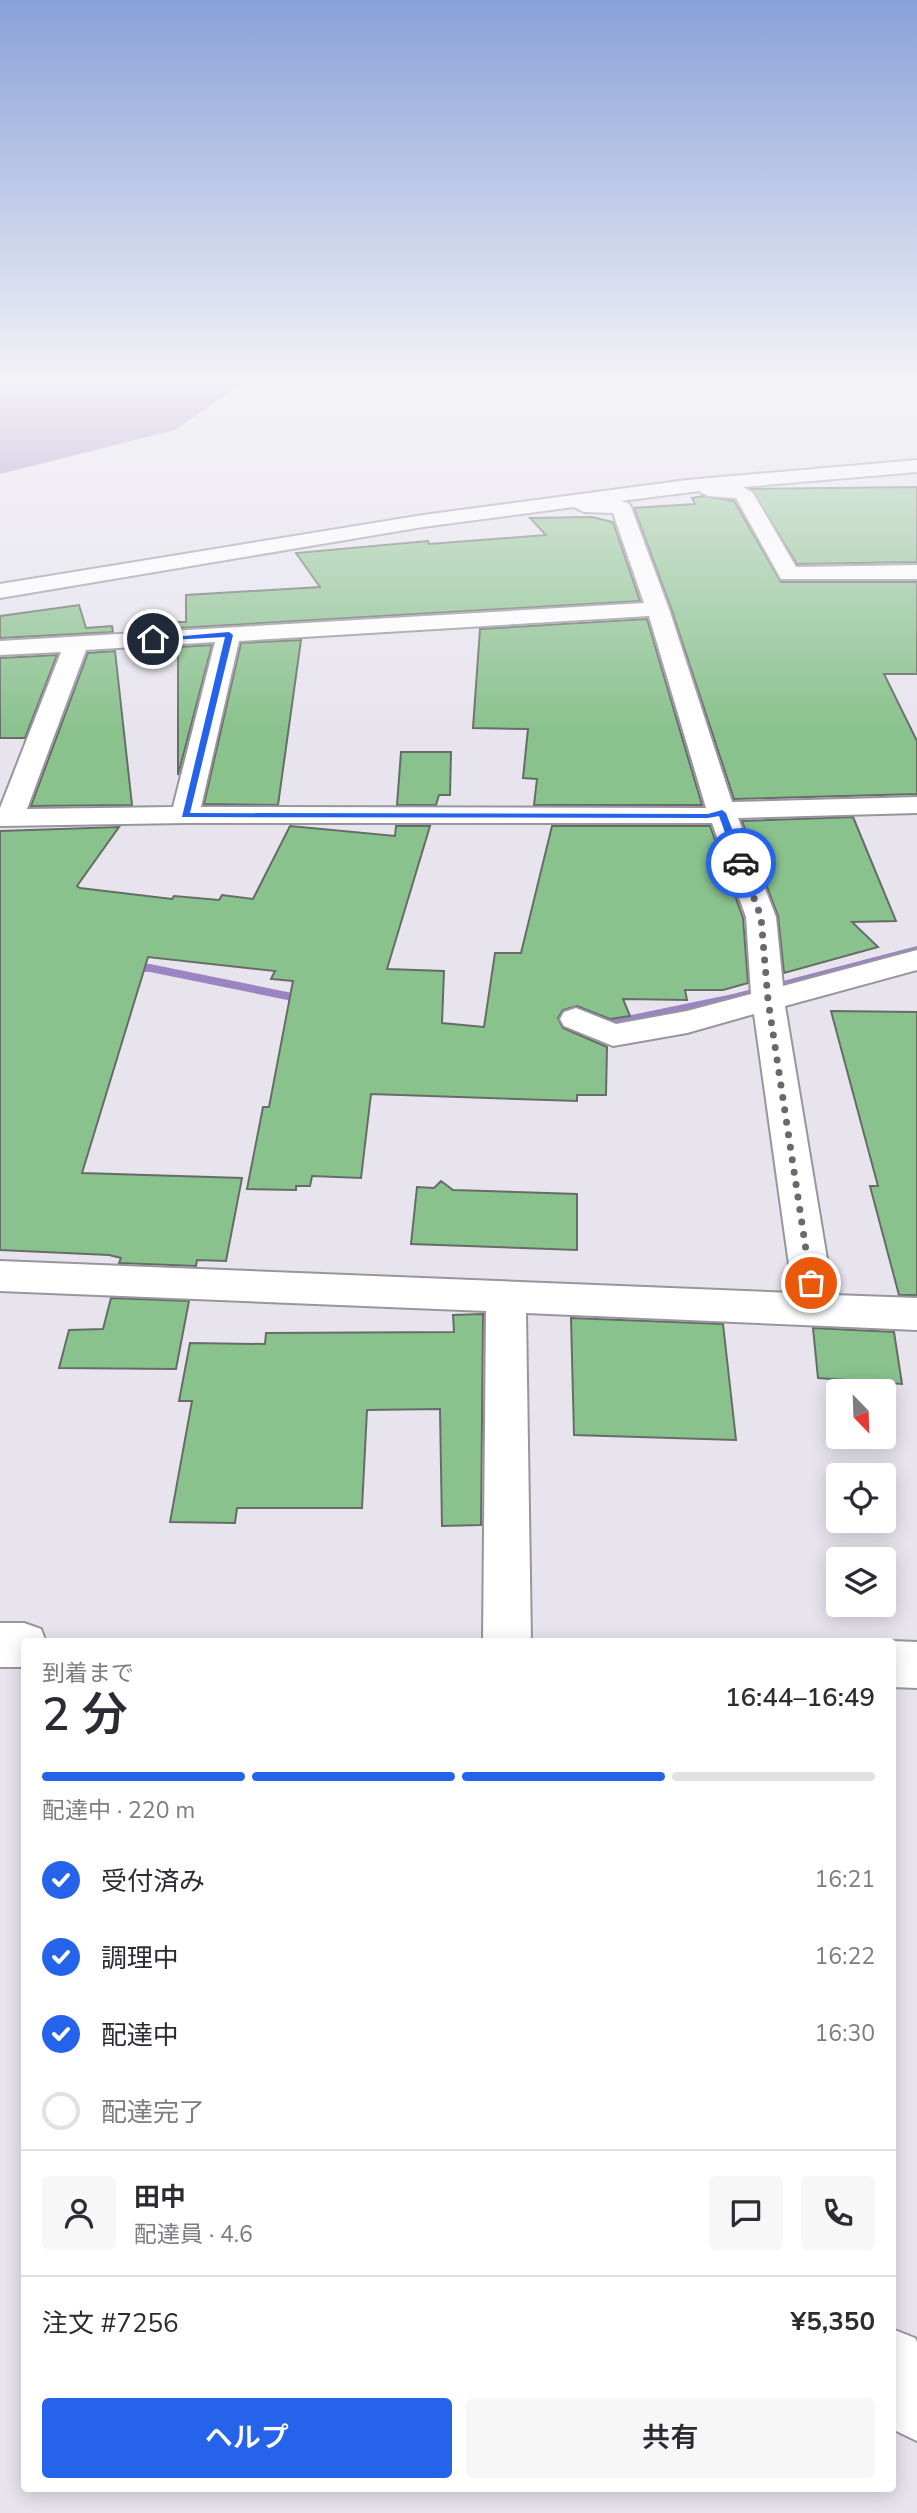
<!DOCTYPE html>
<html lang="ja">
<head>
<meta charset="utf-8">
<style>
	body { margin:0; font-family:"Nunito Sans","Noto Sans JP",sans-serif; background:#f7f7f7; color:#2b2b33; height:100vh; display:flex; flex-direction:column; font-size:26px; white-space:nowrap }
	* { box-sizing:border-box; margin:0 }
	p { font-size:23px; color:#7c7c81 }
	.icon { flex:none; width:38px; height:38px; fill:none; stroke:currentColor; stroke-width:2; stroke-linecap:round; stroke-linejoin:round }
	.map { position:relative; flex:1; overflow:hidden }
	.drawer { position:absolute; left:21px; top:1638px; width:875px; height:854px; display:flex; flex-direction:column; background:#fff; border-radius:7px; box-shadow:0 4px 18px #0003 }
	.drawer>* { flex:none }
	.needle { width:46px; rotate:157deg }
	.controls { position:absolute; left:826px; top:1379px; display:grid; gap:14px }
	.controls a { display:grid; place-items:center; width:70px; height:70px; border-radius:7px; background:#fff; box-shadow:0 4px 18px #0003; font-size:35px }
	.pin { position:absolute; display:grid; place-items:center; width:60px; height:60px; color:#fff; margin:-30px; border:4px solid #fff; border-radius:50%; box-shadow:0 2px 7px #0007 }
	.courier { position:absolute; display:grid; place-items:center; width:70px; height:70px; margin:-35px; border:5px solid #2563eb; border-radius:50%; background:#fff; color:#222; box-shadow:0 2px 9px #0007 }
	.overview em { font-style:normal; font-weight:600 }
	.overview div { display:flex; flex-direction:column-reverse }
	.overview { display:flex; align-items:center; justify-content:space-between; height:119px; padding:0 21px }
	h1 { font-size:46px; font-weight:600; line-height:52px }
	.bar { display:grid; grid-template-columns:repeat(4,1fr); gap:10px 7px; align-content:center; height:84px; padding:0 21px }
	.bar i { height:9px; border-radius:5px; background:#e1e1e2 }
	.bar .selected { background:#2563eb }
	.bar p { grid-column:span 4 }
	.line { display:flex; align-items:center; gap:18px; padding:0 21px; border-top:2px solid #e1e1e2 }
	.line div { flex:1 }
	.round { display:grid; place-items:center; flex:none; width:74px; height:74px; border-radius:7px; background:#f7f7f7 }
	ol { padding:0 21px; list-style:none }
	li { display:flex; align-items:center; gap:21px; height:77px }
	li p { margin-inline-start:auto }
	li .icon { padding:7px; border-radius:50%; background:#2563eb; color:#fff; stroke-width:4 }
	li:last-child { color:#7c7c81 }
	li i { width:38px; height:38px; border:4px solid #e1e1e2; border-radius:50% }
	.cta { display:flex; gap:14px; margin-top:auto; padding:14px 21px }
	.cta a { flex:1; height:80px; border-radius:7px; background:#2563eb; color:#fff; font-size:28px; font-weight:600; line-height:80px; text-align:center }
	.cta a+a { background:#f7f7f7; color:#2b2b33 }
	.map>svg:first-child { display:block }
	.water { fill:#9b84c2 }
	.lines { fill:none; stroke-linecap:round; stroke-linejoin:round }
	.stream { fill:#9b84c2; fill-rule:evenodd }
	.building { fill:#8ac28e; stroke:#666d66; stroke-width:2 }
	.minor-casing { stroke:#98959f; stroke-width:4 }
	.highway-casing { stroke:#98959f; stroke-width:4 }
	.minor { fill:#fff; fill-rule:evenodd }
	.highway { fill:#fff; fill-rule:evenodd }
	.route { fill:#2563eb }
	.done { stroke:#6a686d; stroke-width:7; stroke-dasharray:0 12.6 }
</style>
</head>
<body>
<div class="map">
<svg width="917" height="2513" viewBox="0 0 917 2513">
	<rect width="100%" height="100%" fill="#e7e4ee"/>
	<path class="water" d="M0,379h249l-74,51 -175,44z"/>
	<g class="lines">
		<path class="stream" d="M917,946v7l-184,49 -179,37 -6,-4 6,-4 179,-37z
			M128,964h22l157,32 6,4 -6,4 -157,-32 -26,-1 -2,-3z"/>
	</g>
	<path class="building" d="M917,487v75l-120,2 -46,-75z
		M703,496l31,5 47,81h136v92h-33l33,67v53l-183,5 -63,-191 -37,-100 61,-4 -3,-6z
		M592,517l21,5 27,79 -462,27v-6h8v-27l134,-8 -24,-34 132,-12 1,3 117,-9 -16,-17z
		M79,605l7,23 26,-2 1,6 -113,6v-22z
		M647,619l55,186h-168l3,-26 -14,-1 5,-49 -55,-1 7,-99z
		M301,640l-23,165 -74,-1 37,-161z
		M212,645l-34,130v-128z
		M115,651l17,154 -101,1 57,-153z
		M57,655l-32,83h-25v-80z
		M401,752h50l-1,43h-11l-3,10h-39z
		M853,817l43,104 -44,1 26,25 -94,26 -6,-57 -36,-95z
		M290,826l105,10 1,-10h34l-43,143 57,2 -2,52 42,4 11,-74h26l31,-127h158l33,92 5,65 -25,7h-38l2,10 -64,-1 7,17 -20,3 -33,-13 -14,4 -5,8 5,10 44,19 -1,48h-29v6l-206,-7 -10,84 -49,-2 -2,10h-14v4l-49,-1 16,-82h6l24,-126 -22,-2 4,-8 -127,-14 -66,216 160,5 -16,83 -29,-1 -1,6 -77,-3 2,-5 -12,-3 -109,-5v-419l119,-4 -42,59 3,2 92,11 2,-3 45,4 3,-5 31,4z
		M831,1011l86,1v283h-18l-29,-109h8z
		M441,1181l12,9 124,4v56l-166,-6 6,-57 17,1z
		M111,1298l78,3 -13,68 -117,-1 10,-38 34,-1z
		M483,1314l-2,211 -39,1 -2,-117 -73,1 -5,98h-125l-2,15 -65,-1 22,-121h-13l11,-58 75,1 1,-11 188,-1 -1,-17z
		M571,1318l152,6 13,116 -162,-5z
		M813,1328l81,4 8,52 -84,-6z"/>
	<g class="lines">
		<g class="minor-casing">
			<path id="minor" d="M917,460v12l-174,15 10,6 43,74 121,-2v14h-136l-45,-81 -28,-2 -9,-5 -78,10 7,2 3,4 38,102 63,193 185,-5v16l-179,5 38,99 7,69 134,-36v20l-132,36 48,289 84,3v32l-391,-17 5,329h-48l3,-331 -486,-20v-30l793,32 -39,-279 -67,19 -74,13 -49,-20 -4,-7 4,-7 12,-4 40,16 71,-13 64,-17 -5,-77 -34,-94h-527l-185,3v-18l61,-156 -61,3v-14l644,-38 -31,-90 -29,-1 -10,-5 -151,20 -423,71v-14l423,-69 264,-35zM649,616l57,192 -505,-1 38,-166zM215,642l-42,165 -146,2 59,-159z
				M892,2329l23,9 2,4v99l-25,-12z"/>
		</g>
		<g class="highway-casing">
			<path id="highway" d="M0,1623h24l17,6 5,13h-22v25h-24z
				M892,1641l25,1v46l-25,-1z"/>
		</g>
		<use href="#minor" class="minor"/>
		<use href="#highway" class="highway"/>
	</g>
	<linearGradient id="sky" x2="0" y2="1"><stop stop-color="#89a1d9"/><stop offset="0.52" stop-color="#f4f3f7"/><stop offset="1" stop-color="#f4f3f7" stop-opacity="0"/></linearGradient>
	<rect width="917" height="731" fill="url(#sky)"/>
	<path class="route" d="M229,632l4,3 -43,178 518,1 14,-4 4,3 19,50 -4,3 -5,-3 -17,-47 -11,2 -526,-1 43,-180 -72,4 -4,-2z"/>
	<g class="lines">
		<path class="done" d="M741,863l20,54 7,83 43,283"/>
	</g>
</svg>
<div class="controls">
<a><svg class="needle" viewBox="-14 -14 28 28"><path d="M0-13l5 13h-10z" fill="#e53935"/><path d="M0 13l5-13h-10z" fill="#7c7c81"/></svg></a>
<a><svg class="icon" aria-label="locate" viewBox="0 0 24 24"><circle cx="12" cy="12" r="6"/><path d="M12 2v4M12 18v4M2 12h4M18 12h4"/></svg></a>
<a><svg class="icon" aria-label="layers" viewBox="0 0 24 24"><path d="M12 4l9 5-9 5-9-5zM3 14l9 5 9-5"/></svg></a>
</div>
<div class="pin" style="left:811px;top:1283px;background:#ea580c"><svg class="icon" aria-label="bag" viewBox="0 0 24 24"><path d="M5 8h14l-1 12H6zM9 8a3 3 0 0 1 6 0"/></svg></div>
<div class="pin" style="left:153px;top:639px;background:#1f2937"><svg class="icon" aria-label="home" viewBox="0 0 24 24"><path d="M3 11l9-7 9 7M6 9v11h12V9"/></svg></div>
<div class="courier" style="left:741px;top:863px"><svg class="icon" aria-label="car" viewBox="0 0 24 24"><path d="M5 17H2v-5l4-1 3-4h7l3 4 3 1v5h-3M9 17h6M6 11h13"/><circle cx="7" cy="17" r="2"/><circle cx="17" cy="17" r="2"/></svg></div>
<section class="drawer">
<div class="overview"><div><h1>2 分</h1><p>到着まで</p></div><em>16:44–16:49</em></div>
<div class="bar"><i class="selected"></i><i class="selected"></i><i class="selected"></i><i></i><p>配達中 · 220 m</p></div>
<ol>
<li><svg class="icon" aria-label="check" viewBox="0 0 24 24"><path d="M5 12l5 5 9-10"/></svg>受付済み<p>16:21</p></li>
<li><svg class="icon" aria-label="check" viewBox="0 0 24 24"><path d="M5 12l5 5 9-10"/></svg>調理中<p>16:22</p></li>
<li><svg class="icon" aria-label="check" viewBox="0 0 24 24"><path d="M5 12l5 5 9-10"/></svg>配達中<p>16:30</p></li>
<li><i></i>配達完了</li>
</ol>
<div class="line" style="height:126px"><a class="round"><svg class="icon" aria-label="person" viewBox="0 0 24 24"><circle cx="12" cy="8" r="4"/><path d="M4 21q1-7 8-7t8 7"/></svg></a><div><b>田中</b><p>配達員 · 4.6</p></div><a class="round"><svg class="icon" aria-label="chat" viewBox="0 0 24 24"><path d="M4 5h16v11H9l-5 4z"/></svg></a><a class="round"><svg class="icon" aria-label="phone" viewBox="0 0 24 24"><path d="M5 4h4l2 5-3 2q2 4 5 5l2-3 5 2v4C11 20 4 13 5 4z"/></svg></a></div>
<div class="line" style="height:91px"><div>注文 #7256</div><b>¥5,350</b></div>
<div class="cta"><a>ヘルプ</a><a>共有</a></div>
</section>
</div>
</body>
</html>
